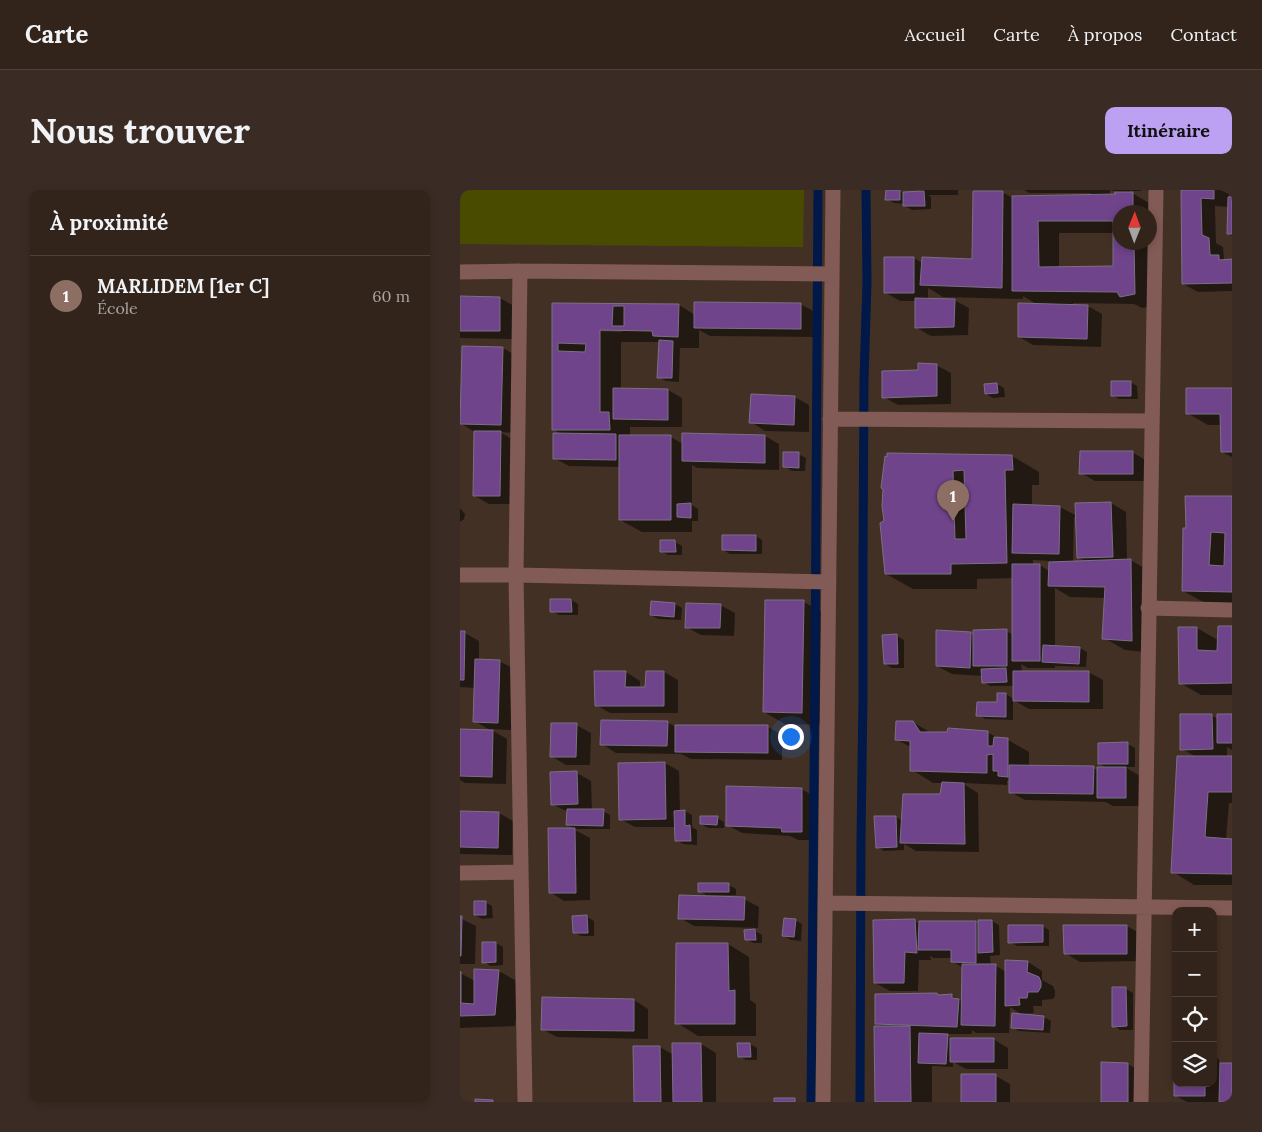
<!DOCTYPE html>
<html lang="fr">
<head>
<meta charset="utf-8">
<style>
  :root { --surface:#32241b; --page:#3a2c24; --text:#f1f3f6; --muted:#a8a4a3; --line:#4d413a; --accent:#bca0f2 }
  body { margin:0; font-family:Lora,serif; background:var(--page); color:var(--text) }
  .controls { position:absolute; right:15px; bottom:15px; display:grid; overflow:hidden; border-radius:10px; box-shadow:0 2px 8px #0003 }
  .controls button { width:45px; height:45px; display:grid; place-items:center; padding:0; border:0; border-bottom:1px solid var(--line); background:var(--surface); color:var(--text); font:25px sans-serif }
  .compass { position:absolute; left:652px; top:15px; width:45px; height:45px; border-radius:50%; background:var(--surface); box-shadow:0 2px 8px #0003; rotate:1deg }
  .you { position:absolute; left:330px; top:546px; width:18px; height:18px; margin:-12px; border:4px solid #fff; border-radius:50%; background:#1a73e8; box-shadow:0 0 0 8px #1a73e833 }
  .badge { display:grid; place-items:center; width:32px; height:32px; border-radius:50%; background:var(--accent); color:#fff; font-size:16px; font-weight:700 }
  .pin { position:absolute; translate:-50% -41px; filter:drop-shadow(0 1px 2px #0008) }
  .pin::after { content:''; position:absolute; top:26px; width:18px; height:15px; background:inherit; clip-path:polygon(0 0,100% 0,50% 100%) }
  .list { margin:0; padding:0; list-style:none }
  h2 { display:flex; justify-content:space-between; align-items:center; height:65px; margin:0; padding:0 20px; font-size:21px }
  h2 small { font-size:16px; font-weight:400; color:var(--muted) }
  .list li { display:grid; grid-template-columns:32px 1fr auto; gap:15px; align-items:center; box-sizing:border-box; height:80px; padding:0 20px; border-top:1px solid var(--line) }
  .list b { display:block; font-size:19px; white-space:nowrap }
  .list p { margin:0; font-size:16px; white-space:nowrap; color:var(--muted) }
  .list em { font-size:16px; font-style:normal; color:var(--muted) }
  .icon { flex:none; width:28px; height:28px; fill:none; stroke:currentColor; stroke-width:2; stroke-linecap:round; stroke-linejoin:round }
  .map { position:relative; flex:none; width:772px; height:912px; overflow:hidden; border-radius:10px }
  header { display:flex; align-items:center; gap:30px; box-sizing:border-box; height:70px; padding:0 25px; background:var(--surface); border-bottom:1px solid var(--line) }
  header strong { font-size:24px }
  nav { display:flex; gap:28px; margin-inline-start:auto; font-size:18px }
  .intro { display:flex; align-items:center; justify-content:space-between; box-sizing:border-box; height:120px; padding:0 30px }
  h1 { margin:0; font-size:35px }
  .button { padding:12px 22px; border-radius:10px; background:var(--accent); color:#111; font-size:18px; font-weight:700 }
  main { display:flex; gap:30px; padding:0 30px }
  aside { flex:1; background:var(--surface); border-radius:10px; box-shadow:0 2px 8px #0003 }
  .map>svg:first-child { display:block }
</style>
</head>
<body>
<header>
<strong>Carte</strong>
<nav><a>Accueil</a><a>Carte</a><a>À propos</a><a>Contact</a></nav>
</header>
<div class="intro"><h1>Nous trouver</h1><a class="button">Itinéraire</a></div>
<main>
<aside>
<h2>À proximité<small></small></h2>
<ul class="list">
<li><span class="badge" style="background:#8d6e63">1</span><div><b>MARLIDEM [1er C]</b><p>École</p></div><em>60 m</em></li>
</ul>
</aside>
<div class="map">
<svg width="772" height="912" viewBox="0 0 772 912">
  <rect width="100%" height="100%" fill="#433024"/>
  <path fill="#494c00" d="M0 0H344L343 57 0 54Z"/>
  <path fill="#0007" fill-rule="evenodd" d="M460 0H498V5H468L471 7V19L452 20 445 16V14L434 13 427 9 440 1 443 3H465Z
    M564 0H650V5H659L652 0H681V1H669L694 16 695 116 682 118 674 114 613 113V116H628L642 124 641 157 573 155 559 147 578 115 563 106V109L483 107 468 98V110H494L509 118 508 145 471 146 457 138 456 111H440L426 103 454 68 462 73 513 70 542 2 553 8 631 6V3H569ZM660 22H690V52H660ZM599 43H654V77L599 78Z
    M722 0H761L769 4V8H772V46L769 44V17L755 16 756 53 763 57 764 70H772V101L738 102 723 94Z
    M0 107 40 108 54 116V149L0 148Z
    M93 114 152 115 157 117V115H219L235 125 340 114 355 122V147L250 146 239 140V158H220L219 192 206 191 199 187 201 152H161V200H208L222 208V237H170V247H211L223 254 305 246 319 254V280L237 278 232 275V315L238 319V331H232V342H182L160 330 161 277 109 276 94 268 102 245 93 239ZM134 139H160L163 142 134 141Z
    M3 157 43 158 58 167 55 243 40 242 55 251 54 314H29L15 306V242L0 233Z
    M476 175 491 183V214L438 215 424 207Z
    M670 192 677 196 678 209H659L652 205Z
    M537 194 544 198 545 207 533 208 526 204 525 195Z
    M772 200V267L762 262 761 235H748L727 223Z
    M335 207 349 215V242L305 241 291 232Z
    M672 262 687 271V291H635L621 283Z
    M338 264 346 268 345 281H332L324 276Z
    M552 266 579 282V295H572V316L600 317 617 326 616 314 651 313 666 322 667 370H670L692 382 693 463 665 460 644 448 646 408 610 407 595 398V457L620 458 627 462 626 477 595 476V478H568L561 474 562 482H628L643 490V519H569L553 510V530L525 529 518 525 539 513 538 504H546L554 509V496H530L523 492V486L492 484 477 476 510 443 514 445 546 441 554 445V388L517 389V399H453L426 384 424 299 422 297ZM614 327H617L618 367 626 372H613ZM573 370 590 371 589 381 580 375H573Z
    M772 307V413H745L723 401 727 339Z
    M0 318 5 324 4 329 0 332Z
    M296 346 302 350V364H270L263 360Z
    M215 352 222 356V365H208L201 361Z
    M111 410 118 414V425H99L92 421Z
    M306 411 344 412 365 424 363 535 325 534 304 522Z
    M215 414 222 418 221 430 198 429 191 425Z
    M260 415 275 423 274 446 241 445 226 437Z
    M772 437V505H741L720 493V438H737L758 450Z
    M0 443H5L19 451V470L39 471 54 479 52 540 30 539 47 549 46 594 5 593 0 590V540L32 541 14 531 15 498 0 497Z
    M437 446 444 450V478H432L425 474Z
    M166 482 180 491V499H186L204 482 218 490V523H150L136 515Z
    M751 525 758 529 772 526V560L767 557V567H772V613H769L766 650H772V695H734L713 682 736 567 722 559Z
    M207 532 216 537H308L322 545V570L231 569 221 564 156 563 142 554Z
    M453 532 471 543 527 542 540 549 548 550 569 562V577L633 578 638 580 647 578 640 574 668 554 675 558V577H665L680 586V616H653L646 612 565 610 550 602V592L547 590V595L502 593 518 603 519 662 456 661 444 654V660L424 661 417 657 416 628 436 627 443 631 481 605 483 593H473L452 580V558L436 549Z
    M116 535 131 543 130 575H106L91 566Z
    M205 573 219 581 220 622 225 621 232 625V637L237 640V655L223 654 216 650V637H175L160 629Z
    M117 583 131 591 132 620 143 621 150 625V639H115L108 635V622L92 614Z
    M342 599 356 608V650H338L330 646 282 643 267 635Z
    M0 622 39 623 53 631 52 665 0 664Z
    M257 628 264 632V638H248L241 634Z
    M89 640H115L130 648V710L104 711 90 702Z
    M240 694 269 695 276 699V705H246L239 701Z
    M284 709 299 717 298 738 234 736 220 728Z
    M25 712 32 716 33 728 22 729 15 725Z
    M113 727H127L134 731V746H121L114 742Z
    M0 728 16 736 15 774H0Z
    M335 730 342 734 341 751 331 750 324 746Z
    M455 731 460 734 516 732 519 734 532 731 539 735 540 765 530 766 531 776H536L546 782 568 772 582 781V790L593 796 595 801V806L593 809 582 810V816H573L574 823 561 824 550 817 549 843H516L512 840V844H484L493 849H533L548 858V879H506L493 872V877L472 876V912H416L422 837 416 834 476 804 480 806H492L502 811 503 778 492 771V768H474L470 766 471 770H459L458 801H430L415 793Z
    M582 736 589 740V756H557L550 752Z
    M667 736 681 744V771L620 772 605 763Z
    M295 741 302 745V753H293L286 749Z
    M36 753 43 757V775L31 776 24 772Z
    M217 754H268L289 767 290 810 296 814V846H238L217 833Z
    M15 780 39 781 60 793 55 836 0 838V783L15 791Z
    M654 798 666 799 673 803V840H660L654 836Z
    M83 809 174 810 188 819V849L97 847 82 839Z
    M584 827 591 831 590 843 559 841 552 837Z
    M241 854 256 863V912H175L200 857 214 865V855Z
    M290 854 297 858V870H286L279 866Z
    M753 866 759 869V874H772V912H727L716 906V893H753Z
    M668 874 682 882V912H642Z
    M536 886 550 894V912H502Z"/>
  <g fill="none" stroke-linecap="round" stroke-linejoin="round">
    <path stroke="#001949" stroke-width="9" d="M351 912 355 476 358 0
      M400 912 401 649 403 507V365L404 189 407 92 406 0"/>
  </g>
  <path fill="#6f448b" stroke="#7b7085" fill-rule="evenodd" d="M426 0H440V10H425Z
    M721 0H754V9L741 8 742 45 749 48 750 65H759V70L772 69V93L722 94Z
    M464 1 465 16H443V2Z
    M513 1H543L542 98 460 95 462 67 512 69Z
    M654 2H673V22H660V52H674L675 104 660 107 657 102 552 101V6L656 4ZM578 31H653V76L579 77Z
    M768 7H772V44H767Z
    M424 67H454V103H424Z
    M0 106 40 107V141H0Z
    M455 108 495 109 494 137 455 138Z
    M234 112 341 113V139L234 138Z
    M92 113 219 114 218 147 193 146 192 141 140 140V222H149L150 240H92ZM153 116H164V136H152ZM98 153 126 154 125 162 98 161Z
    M558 113 628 115 627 149 558 147Z
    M199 150 213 151 212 188H197Z
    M2 156 43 157 41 235 0 234Z
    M458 173 477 174V206L422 208V181L458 180Z
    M651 191H671V206H651Z
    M537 193 538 203 525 204 524 194Z
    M153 198 208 199V230L153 229Z
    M726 198H772V262H761L760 224H726Z
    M291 204 335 206 334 235 289 233Z
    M14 241H41L40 306H13Z
    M93 243 156 244V270L93 269Z
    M222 243 305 245V273L222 271Z
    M159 245H211V330H159Z
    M620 261H673V284H619Z
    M323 262H339V278L323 277Z
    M427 263 552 265 553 280H545L547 373 491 374V384H425L420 333 424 331 422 316 423 299 421 298 425 266 427 267ZM504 280 506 349H495L493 281Z
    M725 306H772V402L722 401 723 338H726ZM751 342 765 343 764 376 749 375Z
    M651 312 653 367 617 368 615 313Z
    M231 313V328L217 327V314Z
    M553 314 600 316 599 364 552 363Z
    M262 345H296V361L262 360Z
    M200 350H215L216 362H200Z
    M671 369 672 451 642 449 645 397 588 396 589 372Z
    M552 374H580V471H552Z
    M90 409H111L112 422H90Z
    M305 410H344L342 523 303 522Z
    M191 411 215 413 214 427 190 425Z
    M226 413 261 414 260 438H225Z
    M758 436H772V493L719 494 718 437H737V460L757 461Z
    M547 439V476H513V440Z
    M476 440 511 442 510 478 476 476Z
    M0 441H5L4 490H0Z
    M437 444 438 474H424L422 445Z
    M583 455 620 457 619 474 582 472Z
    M15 469 40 470 38 533 13 532Z
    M546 478 547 492 522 493 521 479Z
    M134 481H166L165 497H185L186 481H204V516H135Z
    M553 481H629V512L553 511Z
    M537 503H546V527L516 526 517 512H537Z
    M720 524H752L753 559 720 560Z
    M757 524H772V553H757Z
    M141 530 208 531 207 556 140 555Z
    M436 531H453L460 542H487L488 538 528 541V556H533L534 547 548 548V587L538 586V581H533V564L527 565V583L450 581V551L435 550Z
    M91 533H117L116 567H90Z
    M215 535H308V563L215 562Z
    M0 539 33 540 32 587 0 586Z
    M668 552V574H638V553Z
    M717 566H772V602H748L745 647 772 649V684L711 683Z
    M205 572 206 629 159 630 158 573Z
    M549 575 634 576 633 604 549 603Z
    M637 577H666V608H637Z
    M117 581 118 614 91 615 90 582Z
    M482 592 504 593 505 654 440 653 443 604H480Z
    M266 596 342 598V642H322L321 638 266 636Z
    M107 619H144L143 636 106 635Z
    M225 620V636L230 635 231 651H215L214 621Z
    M0 621 39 622 38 658 0 657Z
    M240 626H258L257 635 240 634Z
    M414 626H436L437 657 416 658Z
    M88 638H115L116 703H89Z
    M238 693H269V702H238Z
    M219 705 285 707 284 730 218 729Z
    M14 711H26V725H14Z
    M127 725 128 743H113L112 726Z
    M0 726H2L1 766H0Z
    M324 728 336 729 334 747 322 746Z
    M455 729 457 763 445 762 444 793H414L413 730Z
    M518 730H532L533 762 518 763Z
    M459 731H516V773L491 772V760H458Z
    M548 735H583V752L548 753Z
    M603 735H667V764H604Z
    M295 739 296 750H285L284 740Z
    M22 752H36V772L22 773Z
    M216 753H268L269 801 275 800V834H215Z
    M545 770 568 771 567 782 579 787 581 792V797L578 802H568L567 808H559L560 815 545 816Z
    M502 774H536L535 836 501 835Z
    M14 779 39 780 35 825 0 826V781L1 782V813L14 814Z
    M652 797H666L667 836 652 837Z
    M477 803 478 805 492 804V808L499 809 497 837 415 834V804Z
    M82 807 174 809V841L81 840Z
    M552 823 584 826 583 840 551 838Z
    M414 836H450L451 912H415Z
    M459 843 488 844 486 874 458 873Z
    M490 848H534V872H490Z
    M212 853H241L242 912H213Z
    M277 853H290L291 867H278Z
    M173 856H200L201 912H174Z
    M714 860H716V893H745V906H714Z
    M641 872 668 873V912H641Z
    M760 873H772V912H759Z
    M501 884H536V912H501Z
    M314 908H335V912H314Z
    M15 909 33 910V912H15Z"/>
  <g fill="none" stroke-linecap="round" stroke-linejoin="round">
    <path stroke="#835b56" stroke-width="15" d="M60 81 56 385 65 912
      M0 82 60 81 372 84
      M370 229 692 231
      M0 385H56L369 392
      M688 418 772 420
      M0 683 60 682
      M365 713 772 718
      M363 912 373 0
      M681 912 696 0"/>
  </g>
</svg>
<div class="controls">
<button>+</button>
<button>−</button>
<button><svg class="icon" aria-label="locate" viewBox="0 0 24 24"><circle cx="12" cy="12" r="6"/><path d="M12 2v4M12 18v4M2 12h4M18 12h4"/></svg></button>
<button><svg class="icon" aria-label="layers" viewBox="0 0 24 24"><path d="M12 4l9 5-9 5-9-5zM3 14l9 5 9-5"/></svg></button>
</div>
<svg class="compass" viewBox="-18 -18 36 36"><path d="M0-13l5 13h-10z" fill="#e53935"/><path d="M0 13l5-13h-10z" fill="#a8a4a3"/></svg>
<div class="you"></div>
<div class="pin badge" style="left:493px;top:331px;background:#8d6e63">1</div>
</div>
</main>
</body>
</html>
